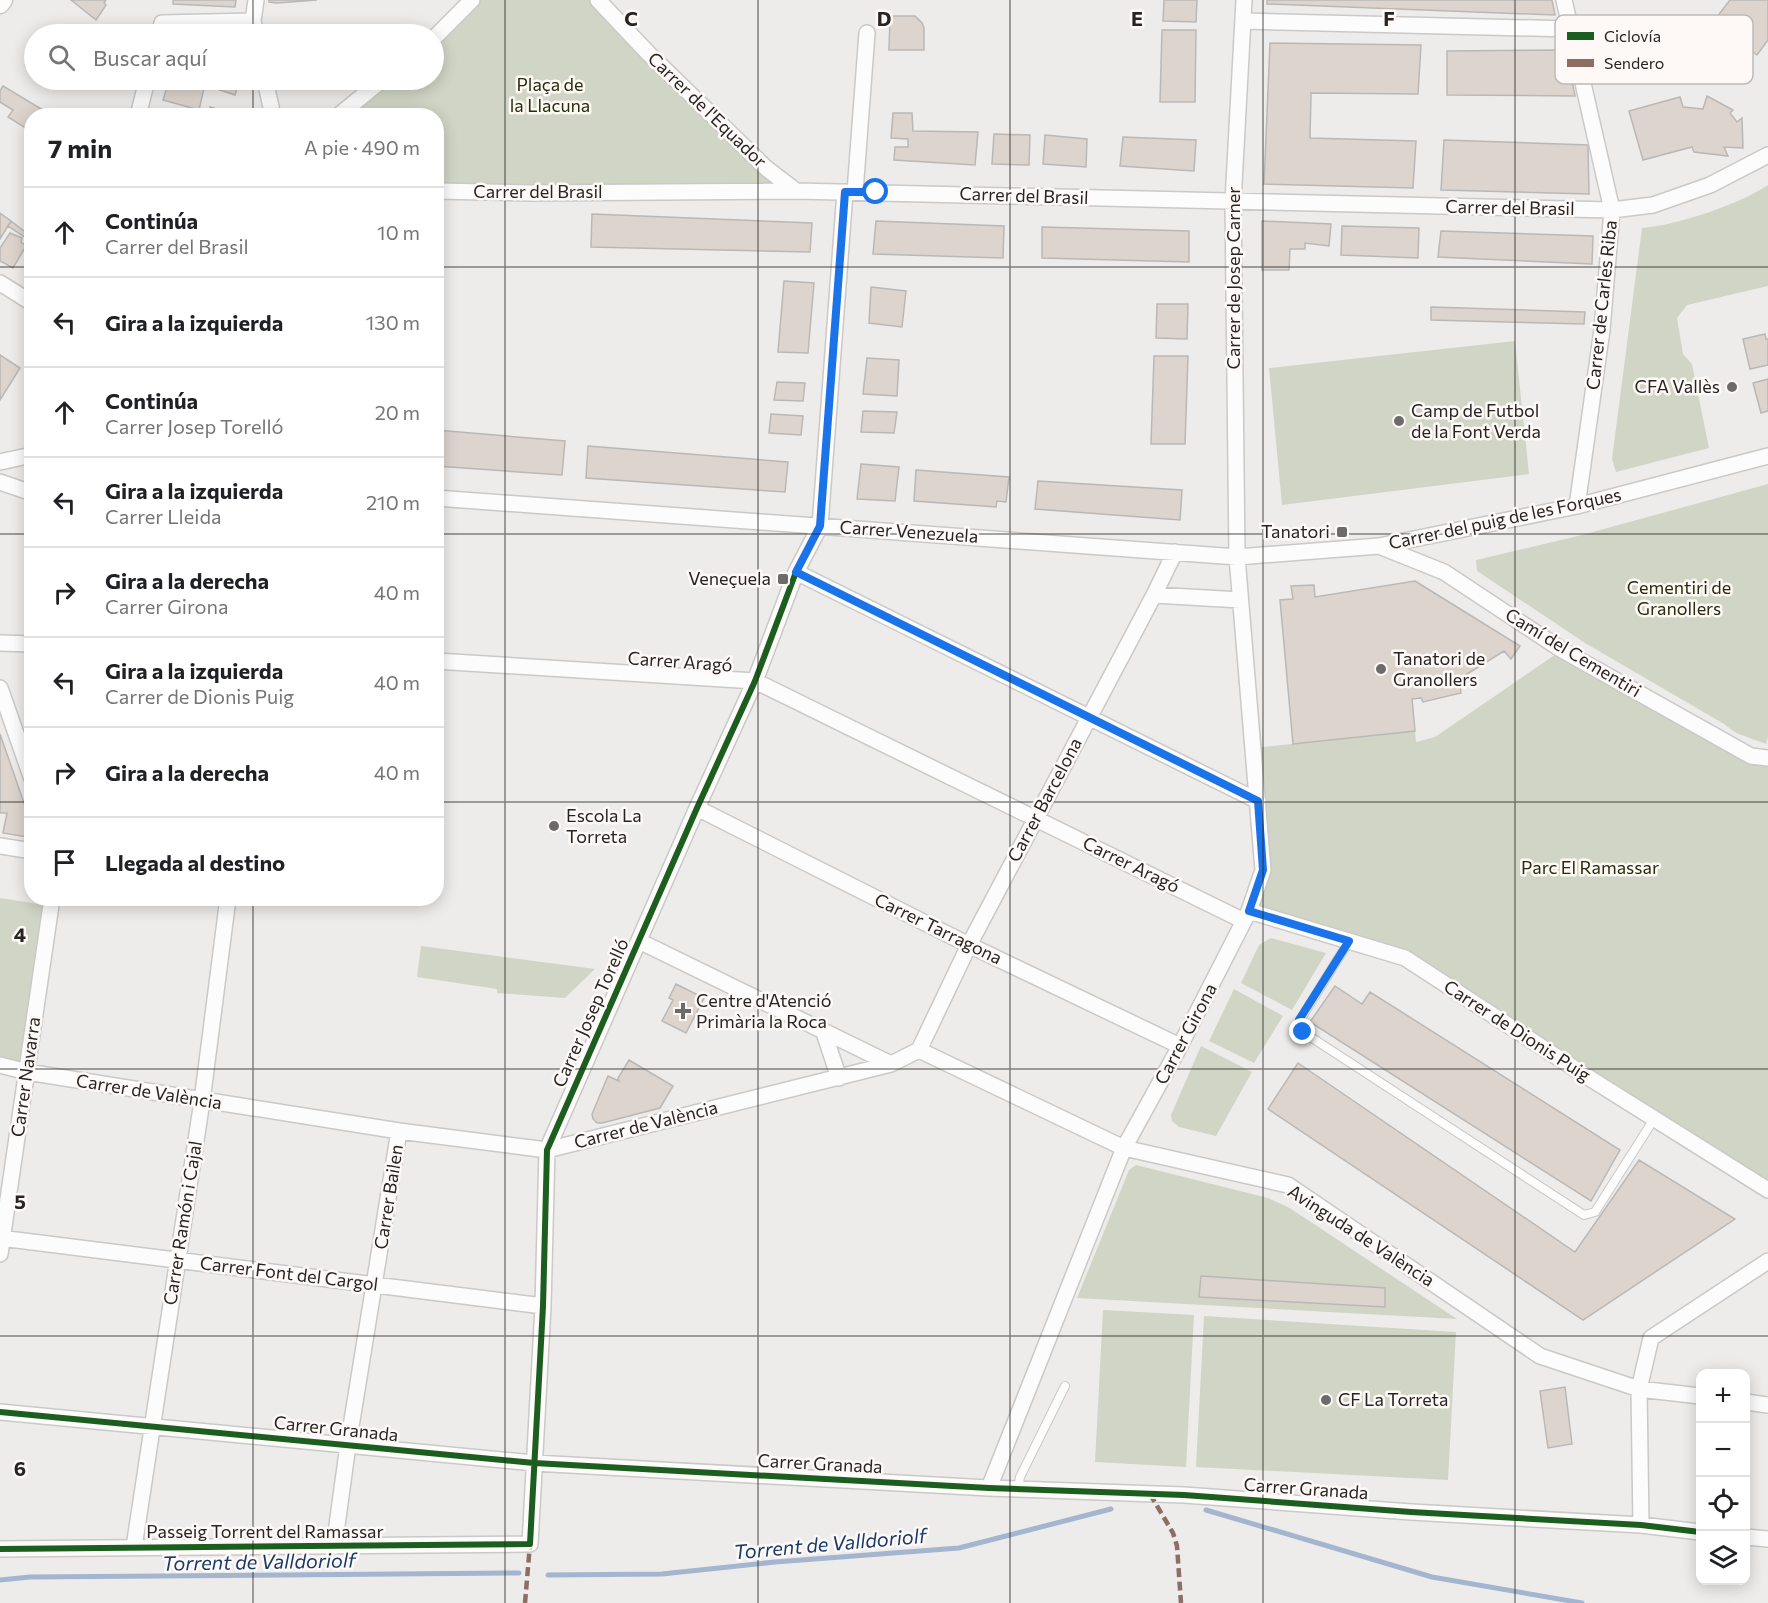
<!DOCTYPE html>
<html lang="es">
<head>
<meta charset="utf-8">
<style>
  :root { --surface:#fff; --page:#f6f6f6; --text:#202124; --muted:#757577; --line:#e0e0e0 }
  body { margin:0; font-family:Commissioner,sans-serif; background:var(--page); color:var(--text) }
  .controls { position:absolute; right:18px; bottom:18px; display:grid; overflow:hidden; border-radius:12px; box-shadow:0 3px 15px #0003 }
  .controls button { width:54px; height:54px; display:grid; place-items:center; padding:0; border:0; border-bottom:2px solid var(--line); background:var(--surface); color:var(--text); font:30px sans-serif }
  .stop { position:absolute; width:18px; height:18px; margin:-14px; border:4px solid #1a73e8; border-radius:50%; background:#fff }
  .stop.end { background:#1a73e8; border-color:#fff; box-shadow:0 2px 6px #0008 }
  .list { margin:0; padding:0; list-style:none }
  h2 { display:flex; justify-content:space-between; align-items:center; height:78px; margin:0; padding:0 24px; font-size:26px }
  h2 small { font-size:20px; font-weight:400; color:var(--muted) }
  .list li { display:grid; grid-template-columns:39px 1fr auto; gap:18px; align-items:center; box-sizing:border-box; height:90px; padding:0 24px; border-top:2px solid var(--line) }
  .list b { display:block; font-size:22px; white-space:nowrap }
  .list p { margin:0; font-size:20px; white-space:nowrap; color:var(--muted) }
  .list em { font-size:20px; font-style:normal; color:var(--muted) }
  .icon { flex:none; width:33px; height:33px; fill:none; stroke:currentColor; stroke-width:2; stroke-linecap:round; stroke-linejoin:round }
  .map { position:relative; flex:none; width:1768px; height:1603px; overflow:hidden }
  .search { position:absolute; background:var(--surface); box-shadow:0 3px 15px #0003; left:24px; top:24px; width:420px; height:66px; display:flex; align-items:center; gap:15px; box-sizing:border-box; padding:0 21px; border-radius:33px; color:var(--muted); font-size:22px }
  .panel { position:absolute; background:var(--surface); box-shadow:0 3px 15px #0003; left:24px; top:108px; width:420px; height:798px; border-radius:24px }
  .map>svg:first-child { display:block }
</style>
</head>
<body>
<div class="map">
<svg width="1768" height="1603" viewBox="0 0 1768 1603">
  <rect width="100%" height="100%" fill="#eeecea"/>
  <path fill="#d1d5c5" d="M472 0H598L796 191H437L436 116H339L382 80H434V38Z
    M1768 185V286L1687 305 1677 318 1683 354 1692 364 1709 448 1616 472 1612 459 1642 228C1677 225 1738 205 1768 185Z
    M1515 341 1529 474 1282 505 1269 368Z
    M1768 484V737L1766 744 1736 733 1724 724 1585 643 1477 571 1476 560 1582 535Z
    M1562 650 1768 758V1190L1405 958 1249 911 1263 870 1254 748 1415 731 1416 742 1435 737Z
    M0 898 51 906 27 1072 0 1065Z
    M1271 938 1326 953 1292 1010 1241 983 1259 945Z
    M421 946 595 969 565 998 497 993V989L417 977Z
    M1234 989 1283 1016 1254 1063 1209 1041Z
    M1201 1046 1252 1072 1216 1136 1179 1127 1172 1121 1171 1115Z
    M1136 1165 1268 1198 1288 1207 1317 1226 1457 1319 1077 1298 1129 1170Z
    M1103 1310 1194 1315 1186 1467 1095 1462Z
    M1204 1316 1456 1332 1448 1480 1196 1467Z"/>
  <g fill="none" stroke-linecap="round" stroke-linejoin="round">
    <path stroke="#a3b5cf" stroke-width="5" d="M1206 1510 1432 1577 1582 1603
      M548 1575 662 1574 775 1562 959 1548 1111 1509
      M0 1580 30 1577 519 1573"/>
  </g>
  <path fill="#ddd4cd" stroke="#bab8b6" stroke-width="1.5" d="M71 0H106L104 3 106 5 96 20Z
    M173 0H236L235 7 173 4Z
    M269 0H317L277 3 269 2Z
    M1164 0H1197L1196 22 1163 21Z
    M1267 0H1552L1555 15 1267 4Z
    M1730 0H1768V40L1757 55 1713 22Z
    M890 16H915L922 23 924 28V50H889Z
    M1162 30H1196L1195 102H1160Z
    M1270 43 1421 45 1418 94 1311 93 1310 138 1416 141 1413 188 1264 184Z
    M1566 50 1575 96 1447 95V51Z
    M169 80H206L199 110 163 100Z
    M214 80H244L242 86 238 85 235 95 211 87Z
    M3 86 53 116H32V132L8 117 13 110 0 102V91Z
    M1707 96 1733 110 1730 113 1737 122 1742 118 1743 148 1724 147 1728 156 1694 152 1692 147 1643 160 1629 111 1680 97 1683 107 1703 109Z
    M210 107 224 111 222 116H208Z
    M893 113H912L913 131 978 132 975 165 894 160 895 147H908V139L891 138Z
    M994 134 1030 135 1029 165 992 164Z
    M1045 135 1087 139 1086 167 1043 164Z
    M1123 137 1196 140 1194 171 1120 166Z
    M1444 140 1588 145 1589 194 1441 190Z
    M0 213 11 221 0 239Z
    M592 214 812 223 810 252 591 247Z
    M11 221 28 234 26 238 8 226Z
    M876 221 1004 226 1003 258 873 254Z
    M1262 221 1331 224 1329 246 1305 243V249H1290L1289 270H1262Z
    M1342 226 1419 228 1418 258 1341 255Z
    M1042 227 1189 231V262L1042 258Z
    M1441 231 1593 236 1592 264 1438 257Z
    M10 233 22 238 21 242 26 246 13 268 0 261V248Z
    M784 281 814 283 808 353 778 352Z
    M871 287 906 291 902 327 869 323Z
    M1157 304H1188L1187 339 1156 338Z
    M1431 307 1585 312 1584 324 1431 320Z
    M1765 334 1766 339H1768V365L1750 369 1743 339Z
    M0 355 20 368 0 400Z
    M1154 356H1188L1185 444H1151Z
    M867 358 899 360 897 396 863 394Z
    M1768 379V411L1761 413 1753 383Z
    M777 382 805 383 803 401 774 400Z
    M863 411 897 412 894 433 861 432Z
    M771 414 803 416 801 435 769 433Z
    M436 430 565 441 562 475 436 466Z
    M588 446 788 462 785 492 586 478Z
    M861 464 899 467 895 501 857 499Z
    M916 470 1009 477 1006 502 997 501 996 507 914 501Z
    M1038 481 1182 490 1180 520 1035 509Z
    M1415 581 1520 646 1511 659 1504 651 1459 679 1461 693 1423 702 1421 698 1412 699 1415 731 1293 744 1280 600 1293 599 1291 586 1314 585 1315 597Z
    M0 734 32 826 27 837 3 833 7 813H0Z
    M676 984 704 998 686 1033 662 1021 673 1000 669 998Z
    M1335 986 1362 1004 1370 992 1620 1150 1591 1201 1310 1022Z
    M629 1060 673 1086 660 1108 602 1123H597L593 1119 592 1114 608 1076 619 1081 618 1078Z
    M1298 1063 1575 1252 1639 1160 1735 1219 1583 1320 1268 1109Z
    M1201 1276 1385 1288V1307L1199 1297Z
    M1565 1387 1572 1444 1548 1448 1540 1391Z"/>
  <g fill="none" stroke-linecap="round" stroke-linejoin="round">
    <g stroke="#cac9c7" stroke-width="10">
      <path id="service" d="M1349 941 1300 1020 1303 1032 1584 1215 1595 1212 1654 1119
        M1018 1489 1020 1477 1065 1386"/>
    </g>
    <g stroke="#cac9c7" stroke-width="18">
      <path id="minor" d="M598 0 648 53 766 168 796 191
        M1564 0 1612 210 1602 330 1577 506
        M1244 21 1571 29
        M159 34 162 23 253 21
        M256 34 253 21 256 0
        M434 38 472 0
        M265 80 273 116
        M138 116 147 80
        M338 116 382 80
        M436 191 530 193 796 191 1612 210 1653 205 1710 185 1768 155
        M855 192 867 33
        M0 283 32 303
        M0 462 32 455
        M0 482 32 493
        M436 498 1237 557 1379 546 1577 506 1768 456
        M1379 546 1444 572 1562 650 1751 756 1768 758
        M796 572 1258 801
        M1154 595 1240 600
        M0 643 32 644
        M436 661 755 681 1244 921
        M0 688 32 779
        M697 808 969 945 1180 1046
        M0 846 32 851
        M1249 911 1405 958 1583 1074 1768 1190
        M639 941 891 1064
        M824 1033 839 1078
        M919 1050 1124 1148 1288 1185 1540 1356 1639 1389 1700 1396
        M919 1050 969 945 1154 595 1175 552
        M0 1065 27 1072 399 1131 547 1150 891 1064 919 1050
        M0 1238 543 1306
        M0 1254 52 898
        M1746 1402 1768 1405
        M0 1412 534 1463 989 1488 1184 1495 1411 1512 1641 1525 1700 1532
        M989 1488 1124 1148 1180 1046 1249 911 1263 870 1237 557 1233 202 1244 0
        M1641 1525 1639 1389 1651 1338 1768 1261
        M1746 1537 1768 1539
        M134 1547 202 1101 228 898
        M334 1547 348 1445 399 1131
        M0 1549 530 1544 543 1306 547 1150 697 808 755 681 796 572 820 526 845 192"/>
    </g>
    <g stroke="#cac9c7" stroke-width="21">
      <path id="tertiary" d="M0 4 3 0"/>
    </g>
    <use href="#service" stroke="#fcfcfc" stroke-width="8"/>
    <use href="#minor" stroke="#fcfcfc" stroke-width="15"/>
    <use href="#tertiary" stroke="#fcfcfc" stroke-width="18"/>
    <path stroke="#8d6e63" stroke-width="4.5" stroke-dasharray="9 4.5" stroke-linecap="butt" d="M1150 1494 1173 1533 1177 1546 1181 1603
      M525 1603 530 1544"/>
    <g stroke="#fef9f6" stroke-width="10">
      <path id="cycleway" d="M0 1412 534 1463 989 1488 1184 1495 1411 1512 1641 1525 1700 1532
        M0 1549 530 1544 543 1306 547 1150 697 808 755 681 796 572 820 526 845 192"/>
    </g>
    <use href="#cycleway" stroke="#1b5e20" stroke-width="6"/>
  </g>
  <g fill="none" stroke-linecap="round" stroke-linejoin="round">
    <path stroke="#1a73e8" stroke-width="8" d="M876 192H845L820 526 796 572 1258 801 1263 870 1249 911 1349 941 1299 1020 1303 1032"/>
  </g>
  <path fill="none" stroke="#262523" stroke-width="1.5" stroke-opacity="0.55" d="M253 0V34M505 0V1603M758 0V1603M1010 0V1603M1263 0V1603M1515 0V1603M253 80V116M0 267H32M436 267H1768M0 534H32M436 534H1768M0 802H32M436 802H1768M253 898V1603M0 1069H1768M0 1336H1768"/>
  <g fill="#6c6b69" stroke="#fef9f6" stroke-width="2">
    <circle cx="1732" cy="387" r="6"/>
    <circle cx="1399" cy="421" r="6"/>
    <rect x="1336" y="526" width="12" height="12" rx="3"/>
    <rect x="777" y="573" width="12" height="12" rx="3"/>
    <circle cx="1381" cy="669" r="6"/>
    <circle cx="554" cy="826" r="6"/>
    <path d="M680 1002h6v6h6v6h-6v6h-6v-6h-6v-6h6z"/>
    <circle cx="1326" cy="1400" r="6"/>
  </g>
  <g text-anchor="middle" stroke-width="5" stroke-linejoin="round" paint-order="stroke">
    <g font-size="18" fill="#262d0a" stroke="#fef9f6">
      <text x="550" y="91">Plaça de<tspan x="550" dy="21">la Llacuna</tspan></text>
      <text x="1679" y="594">Cementiri de<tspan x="1679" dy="21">Granollers</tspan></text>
      <text x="1590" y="874">Parc El Ramassar</text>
    </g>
    <g font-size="18" fill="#262523" stroke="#fef9f6">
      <text transform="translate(707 110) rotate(44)" y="6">Carrer de l'Equador</text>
      <text x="538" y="198">Carrer del Brasil</text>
      <text transform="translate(1024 196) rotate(2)" y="6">Carrer del Brasil</text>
      <text transform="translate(1510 208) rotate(1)" y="6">Carrer del Brasil</text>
      <text transform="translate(1234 278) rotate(-90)" y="6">Carrer de Josep Carner</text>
      <text transform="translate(1602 305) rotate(-84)" y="6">Carrer de Carles Riba</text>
      <text transform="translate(1505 519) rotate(-12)" y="6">Carrer del puig de les Forques</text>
      <text transform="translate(909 532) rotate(4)" y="6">Carrer Venezuela</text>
      <text transform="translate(1573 653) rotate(31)" y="6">Camí del Cementiri</text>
      <text transform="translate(680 662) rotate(4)" y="6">Carrer Aragó</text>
      <text transform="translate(1045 800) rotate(-62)" y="6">Carrer Barcelona</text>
      <text transform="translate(1131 865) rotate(26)" y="6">Carrer Aragó</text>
      <text transform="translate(938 929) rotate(26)" y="6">Carrer Tarragona</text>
      <text transform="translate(591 1013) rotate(-66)" y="6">Carrer Josep Torelló</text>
      <text transform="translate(1517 1031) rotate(33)" y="6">Carrer de Dionis Puig</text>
      <text transform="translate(1186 1034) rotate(-62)" y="6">Carrer Girona</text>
      <text transform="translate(26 1077) rotate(-82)" y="6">Carrer Navarra</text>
      <text transform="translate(149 1092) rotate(9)" y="6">Carrer de València</text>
      <text transform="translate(646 1125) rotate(-14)" y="6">Carrer de València</text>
      <text transform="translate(389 1197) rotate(-81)" y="6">Carrer Bailen</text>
      <text transform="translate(183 1223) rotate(-81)" y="6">Carrer Ramón i Cajal</text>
      <text transform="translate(1361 1236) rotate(33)" y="6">Avinguda de València</text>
      <text transform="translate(289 1274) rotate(7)" y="6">Carrer Font del Cargol</text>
      <text transform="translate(336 1429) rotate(6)" y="6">Carrer Granada</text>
      <text transform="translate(820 1464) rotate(3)" y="6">Carrer Granada</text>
      <text transform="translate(1306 1489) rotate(4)" y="6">Carrer Granada</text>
      <text x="265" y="1538">Passeig Torrent del Ramassar</text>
    </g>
    <g font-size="18" fill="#262523" stroke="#fef9f6" text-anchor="start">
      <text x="1720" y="393" text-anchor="end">CFA Vallès</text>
      <text x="1411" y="417">Camp de Futbol<tspan x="1411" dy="21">de la Font Verda</tspan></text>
      <text x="1330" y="538" text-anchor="end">Tanatori</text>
      <text x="771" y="585" text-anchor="end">Veneçuela</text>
      <text x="1393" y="665">Tanatori de<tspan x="1393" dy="21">Granollers</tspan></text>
      <text x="566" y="822">Escola La<tspan x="566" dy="21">Torreta</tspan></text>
      <text x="696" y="1007">Centre d'Atenció<tspan x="696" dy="21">Primària la Roca</tspan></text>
      <text x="1338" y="1406">CF La Torreta</text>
    </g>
    <g font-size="20" font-style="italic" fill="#163b6a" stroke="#fef9f6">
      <text transform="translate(830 1544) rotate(-5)" y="7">Torrent de Valldoriolf</text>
      <text transform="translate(259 1562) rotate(-1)" y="7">Torrent de Valldoriolf</text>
    </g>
  </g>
  <rect x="1555" y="15" width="198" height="69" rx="9" fill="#fef9f6" stroke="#bdb9b7" stroke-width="1.5"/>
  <rect x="1567" y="32" width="27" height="8" fill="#1b5e20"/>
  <rect x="1567" y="59" width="27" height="8" fill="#8d6e63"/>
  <g font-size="16" fill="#262523">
    <text x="1604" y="42">Ciclovía</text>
    <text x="1604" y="69">Sendero</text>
  </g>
  <g font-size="20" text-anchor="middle" font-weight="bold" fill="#262523" stroke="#fef9f6" stroke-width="5" stroke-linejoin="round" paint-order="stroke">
    <text x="631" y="26">C</text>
    <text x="884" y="26">D</text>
    <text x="1137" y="26">E</text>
    <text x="1389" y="26">F</text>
    <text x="20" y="942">4</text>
    <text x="20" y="1209">5</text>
    <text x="20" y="1476">6</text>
  </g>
</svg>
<div class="controls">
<button>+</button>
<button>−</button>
<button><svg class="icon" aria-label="locate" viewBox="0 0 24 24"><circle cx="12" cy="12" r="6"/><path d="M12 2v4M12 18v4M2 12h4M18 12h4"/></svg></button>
<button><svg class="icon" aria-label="layers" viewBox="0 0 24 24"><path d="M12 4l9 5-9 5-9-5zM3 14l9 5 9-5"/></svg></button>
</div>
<div class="stop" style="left:876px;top:192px"></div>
<div class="stop end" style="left:1303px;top:1032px"></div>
<div class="search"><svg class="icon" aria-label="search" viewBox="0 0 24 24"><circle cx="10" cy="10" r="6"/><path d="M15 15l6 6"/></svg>Buscar aquí</div>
<section class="panel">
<h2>7 min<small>A pie · 490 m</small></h2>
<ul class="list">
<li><svg class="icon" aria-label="ahead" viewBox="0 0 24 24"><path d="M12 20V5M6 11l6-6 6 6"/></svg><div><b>Continúa</b><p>Carrer del Brasil</p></div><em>10 m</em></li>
<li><svg class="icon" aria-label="left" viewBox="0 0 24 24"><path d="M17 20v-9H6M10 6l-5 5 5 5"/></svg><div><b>Gira a la izquierda</b></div><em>130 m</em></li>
<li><svg class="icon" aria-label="ahead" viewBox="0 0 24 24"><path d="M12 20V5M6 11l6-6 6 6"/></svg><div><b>Continúa</b><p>Carrer Josep Torelló</p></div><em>20 m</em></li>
<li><svg class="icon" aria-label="left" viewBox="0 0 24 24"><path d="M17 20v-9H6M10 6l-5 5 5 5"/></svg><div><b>Gira a la izquierda</b><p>Carrer Lleida</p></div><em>210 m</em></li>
<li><svg class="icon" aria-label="right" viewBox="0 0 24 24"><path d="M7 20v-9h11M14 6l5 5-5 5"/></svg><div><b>Gira a la derecha</b><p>Carrer Girona</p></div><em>40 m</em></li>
<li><svg class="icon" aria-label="left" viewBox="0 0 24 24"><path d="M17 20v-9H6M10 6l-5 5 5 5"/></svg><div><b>Gira a la izquierda</b><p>Carrer de Dionis Puig</p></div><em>40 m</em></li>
<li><svg class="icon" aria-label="right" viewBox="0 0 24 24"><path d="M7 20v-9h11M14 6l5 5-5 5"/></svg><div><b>Gira a la derecha</b></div><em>40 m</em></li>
<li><svg class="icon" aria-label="arrive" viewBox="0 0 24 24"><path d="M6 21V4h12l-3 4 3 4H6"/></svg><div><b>Llegada al destino</b></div></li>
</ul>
</section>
</div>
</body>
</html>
